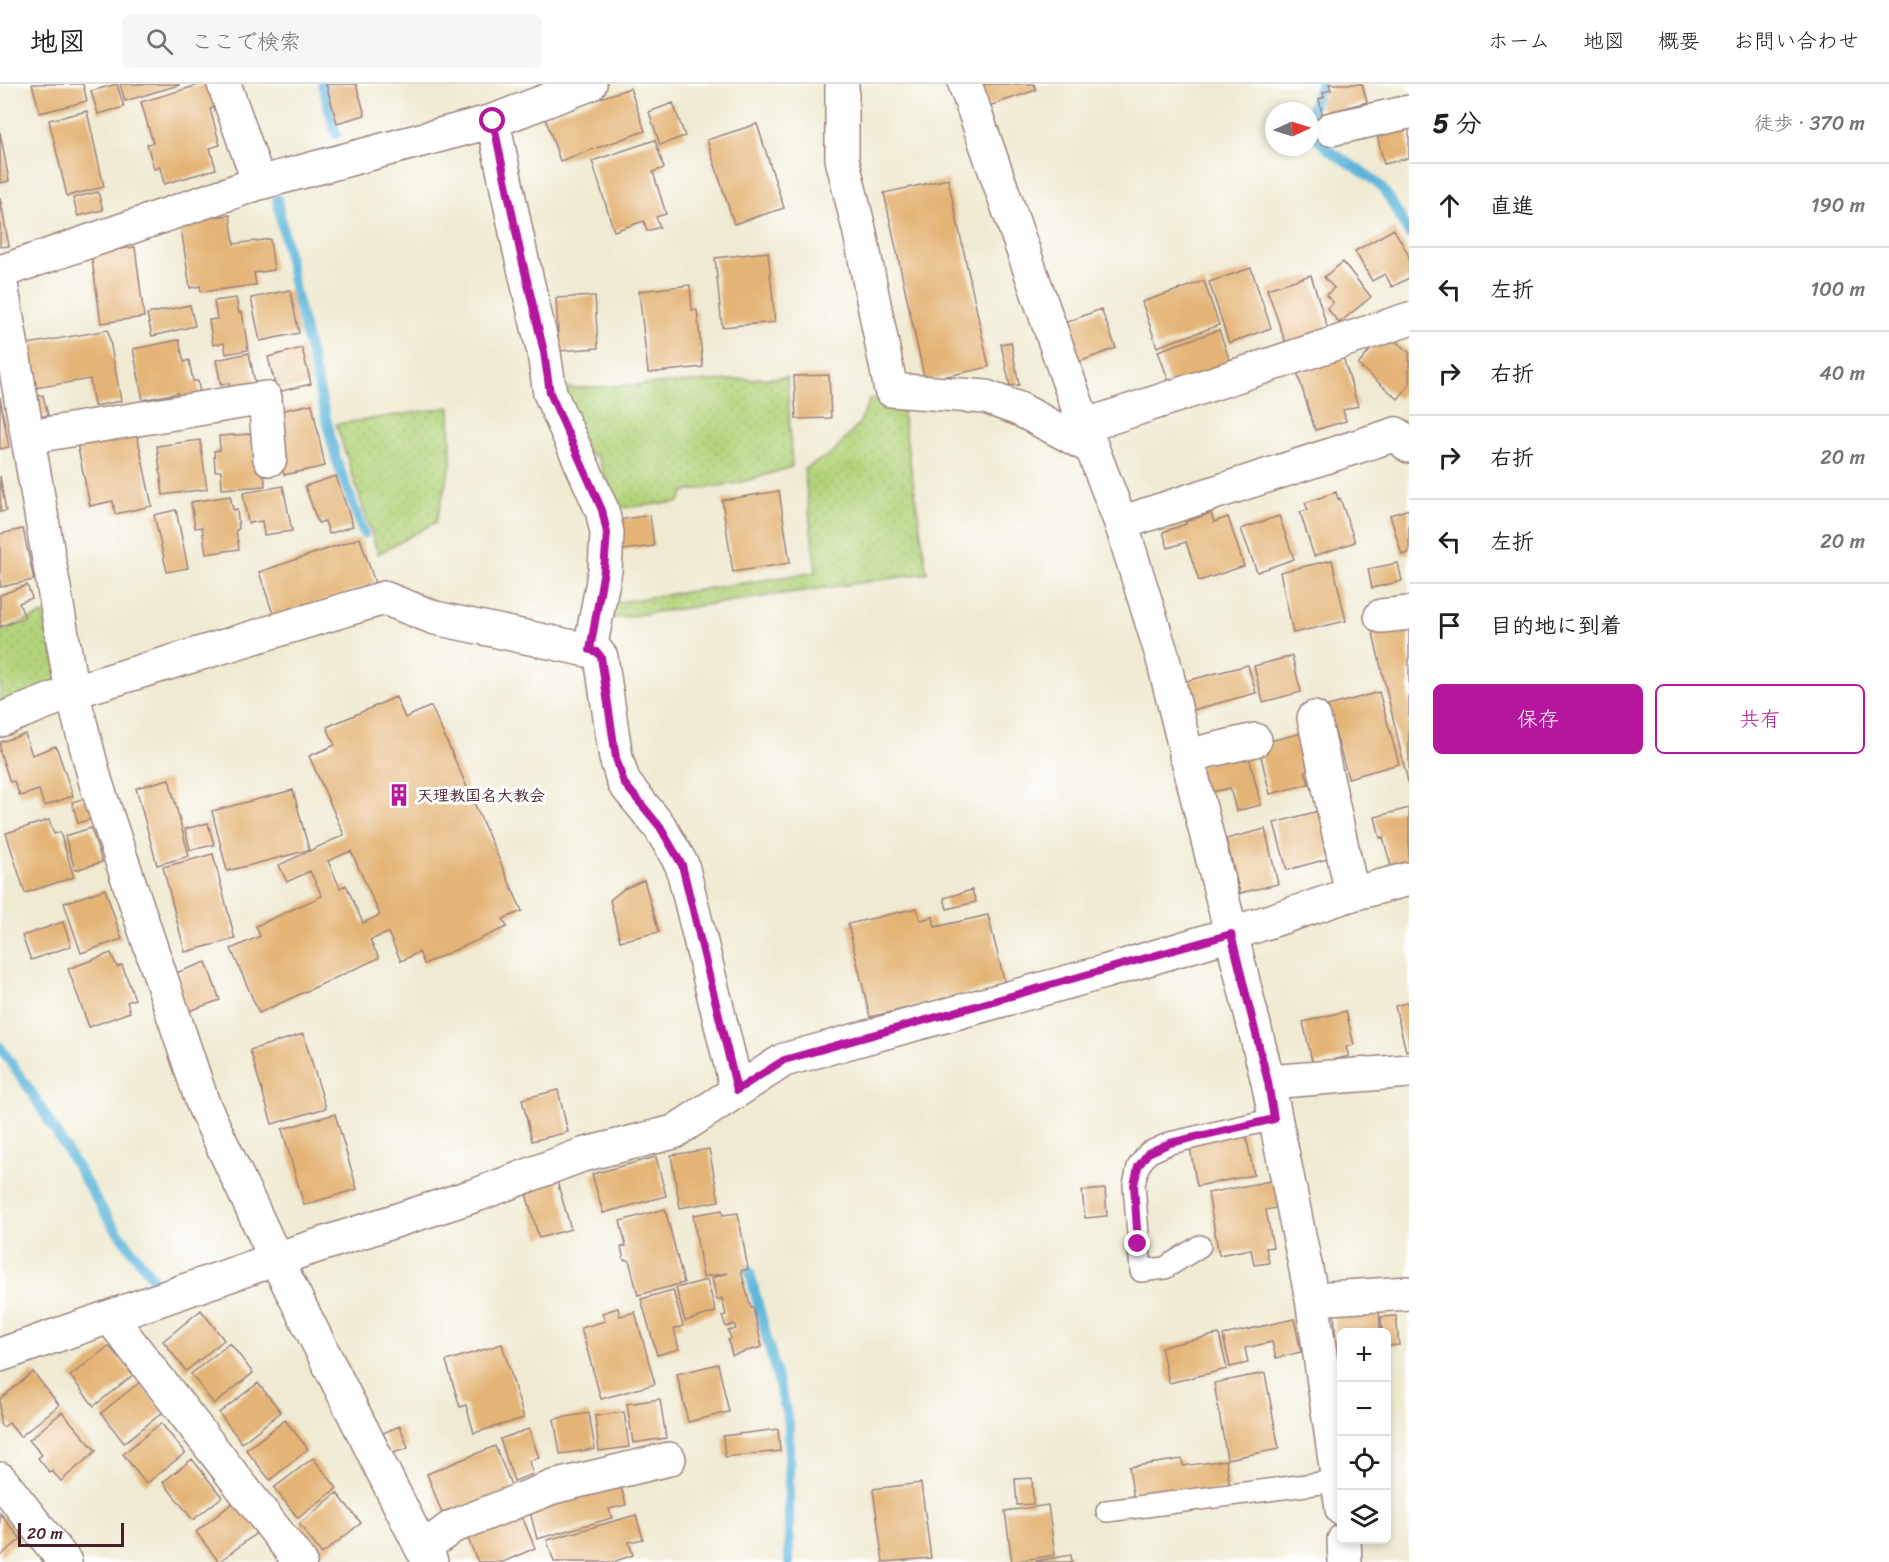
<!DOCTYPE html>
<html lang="ja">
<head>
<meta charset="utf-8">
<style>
  :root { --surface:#fff; --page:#f6f6f6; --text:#202124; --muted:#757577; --line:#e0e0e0; --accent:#b5179e }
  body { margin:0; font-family:Sriracha,"Klee One",sans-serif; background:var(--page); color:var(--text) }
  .controls { position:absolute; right:18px; bottom:18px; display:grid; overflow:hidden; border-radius:9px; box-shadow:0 3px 9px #0003 }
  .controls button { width:54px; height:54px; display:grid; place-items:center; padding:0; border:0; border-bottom:2px solid var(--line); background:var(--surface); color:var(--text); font:30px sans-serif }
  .compass { position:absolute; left:1265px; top:18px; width:54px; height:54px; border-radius:50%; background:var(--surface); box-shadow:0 3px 9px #0003; rotate:86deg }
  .scale { position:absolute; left:18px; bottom:15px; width:106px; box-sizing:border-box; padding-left:6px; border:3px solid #4a1f2b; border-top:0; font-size:16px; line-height:21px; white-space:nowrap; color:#4a1f2b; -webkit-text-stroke:4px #fff; paint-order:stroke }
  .stop { position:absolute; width:18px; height:18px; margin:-14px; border:4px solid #b5179e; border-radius:50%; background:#fff }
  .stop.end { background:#b5179e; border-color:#fff; box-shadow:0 2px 6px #0008 }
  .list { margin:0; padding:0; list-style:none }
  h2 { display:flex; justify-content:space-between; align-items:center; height:78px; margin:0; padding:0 24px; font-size:26px }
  h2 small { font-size:20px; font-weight:400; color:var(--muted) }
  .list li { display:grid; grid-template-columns:39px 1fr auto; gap:18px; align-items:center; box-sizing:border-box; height:84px; padding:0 24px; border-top:2px solid var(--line) }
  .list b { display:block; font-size:22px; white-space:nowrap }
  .list em { font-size:20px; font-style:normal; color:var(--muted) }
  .actions { display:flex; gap:12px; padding:18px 24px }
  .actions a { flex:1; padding:14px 0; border:2px solid var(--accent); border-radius:9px; text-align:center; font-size:21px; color:var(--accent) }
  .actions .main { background:var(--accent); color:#fff }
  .icon { flex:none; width:33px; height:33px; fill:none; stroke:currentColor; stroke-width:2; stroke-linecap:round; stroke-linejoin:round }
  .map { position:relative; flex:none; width:1409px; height:1478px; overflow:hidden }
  header { display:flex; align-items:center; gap:36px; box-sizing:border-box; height:84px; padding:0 30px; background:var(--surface); border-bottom:2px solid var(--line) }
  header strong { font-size:28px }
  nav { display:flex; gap:33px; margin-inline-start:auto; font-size:21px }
  .search { width:420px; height:54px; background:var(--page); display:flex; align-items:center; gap:15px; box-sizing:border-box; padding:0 21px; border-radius:9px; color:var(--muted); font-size:22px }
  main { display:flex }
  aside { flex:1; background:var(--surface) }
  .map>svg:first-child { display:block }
</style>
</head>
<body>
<header>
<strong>地図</strong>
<div class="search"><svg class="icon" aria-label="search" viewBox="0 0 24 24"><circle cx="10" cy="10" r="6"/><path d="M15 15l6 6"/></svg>ここで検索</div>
<nav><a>ホーム</a><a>地図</a><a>概要</a><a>お問い合わせ</a></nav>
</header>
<main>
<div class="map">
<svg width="1409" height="1478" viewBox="0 0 1409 1478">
  <defs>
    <pattern id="grass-dots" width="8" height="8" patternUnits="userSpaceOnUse" patternTransform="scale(1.5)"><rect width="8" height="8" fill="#b3d37a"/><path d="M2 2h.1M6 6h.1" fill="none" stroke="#9bb56a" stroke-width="1.8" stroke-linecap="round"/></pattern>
  </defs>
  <rect width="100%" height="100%" fill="#fff"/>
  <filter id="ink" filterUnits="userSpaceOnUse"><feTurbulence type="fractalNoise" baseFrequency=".0167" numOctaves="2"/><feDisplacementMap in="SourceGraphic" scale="12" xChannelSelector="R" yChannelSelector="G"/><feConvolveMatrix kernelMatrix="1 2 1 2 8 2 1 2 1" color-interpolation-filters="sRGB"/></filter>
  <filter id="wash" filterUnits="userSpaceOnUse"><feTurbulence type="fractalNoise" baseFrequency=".008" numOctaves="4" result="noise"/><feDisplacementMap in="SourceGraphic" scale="24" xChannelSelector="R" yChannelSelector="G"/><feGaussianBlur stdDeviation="1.35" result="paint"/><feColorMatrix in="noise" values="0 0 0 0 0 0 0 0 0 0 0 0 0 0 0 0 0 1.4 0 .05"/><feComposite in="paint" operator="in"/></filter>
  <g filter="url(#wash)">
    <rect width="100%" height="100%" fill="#efead1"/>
    <path fill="url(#grass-dots)" stroke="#7e7952" stroke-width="1.5" d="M787 293 792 383 742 398 684 408 679 418 618 424 597 372 589 371 561 305Z
      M870 315 901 319 927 489 609 535 613 519 816 488 804 385 833 369 859 340Z
      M450 323 451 380 436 438 378 470 336 340Z
      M43 530 59 595 0 625V547Z"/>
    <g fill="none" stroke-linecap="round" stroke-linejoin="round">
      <path stroke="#5db5da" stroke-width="10" d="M322 0 336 50
        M1310 34 1311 25 1321 0
        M1310 40C1321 71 1354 78 1376 98 1391 112 1399 133 1409 150
        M277 115 295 207 336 375 364 450
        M0 963 32 1009 109 1136 158 1201
        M749 1186 789 1339V1478"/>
    </g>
    <g id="blocks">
      <path fill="#e4b476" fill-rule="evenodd" d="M32 0H83L87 17 40 29Z
        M117 0 124 23 98 30 91 7Z
        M120 0H179V1L125 17Z
        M202 0H219L225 21 210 25 220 61 210 64 216 85 164 100 160 83 154 85 147 60 153 59 141 18Z
        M326 0H356L365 31 337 39Z
        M975 0H1034L1036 6 983 24Z
        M1329 0H1362L1367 18 1322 30 1319 15 1324 13 1323 8 1331 6Z
        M630 4 645 47 560 77 545 33Z
        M673 19 685 52 660 61 649 28Z
        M87 27 104 103 67 112 49 36Z
        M1409 39V74L1384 80 1376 46Z
        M757 40 784 124 734 140 707 56Z
        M0 48 9 97 0 99Z
        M655 56 664 84 653 88 666 130 656 133 660 143 647 147 644 137 614 147 592 77Z
        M948 95 989 283 925 297 884 109Z
        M98 108 103 126 78 132 73 114Z
        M0 114 9 162 0 163Z
        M230 131 234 160 270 155 274 186 254 189 256 201 201 208 200 202 190 204 180 137Z
        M1394 145 1409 172V194L1392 203 1385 190 1372 197 1355 167Z
        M135 163 144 233 101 239 91 169Z
        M768 168 775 238 722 243 715 174Z
        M1343 178 1371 213 1339 239 1327 224 1333 219 1326 211 1334 204 1324 193Z
        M1251 184 1271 244 1229 259 1209 198Z
        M1311 191 1329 249 1287 263 1267 205Z
        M1204 197 1219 241 1157 263 1142 218Z
        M690 201 692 226H697L703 283 648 289 639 207Z
        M290 206 299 249 260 257 251 214Z
        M595 212 598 264 559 267 556 214Z
        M236 214 239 229 242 228 248 266 226 270 224 259 213 261 209 236 217 235 214 217Z
        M190 221 195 242 152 252 147 230Z
        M1101 225 1116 264 1076 279 1062 240Z
        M108 246 121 317 94 322 90 295 35 304 27 260Z
        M1219 246 1234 288 1173 309 1158 267Z
        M1390 253 1409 268V302L1398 315 1358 281 1376 259 1382 263Z
        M179 256 184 278 189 276 193 297H198L201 317 180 321 178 309 143 316 133 265Z
        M1011 258 1019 301 1010 302 1001 260Z
        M302 264 311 300 277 308 268 273Z
        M249 269 256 304 231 309 229 299 221 301 216 276Z
        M1343 273 1358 322 1343 326 1346 337 1315 346 1297 288Z
        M829 291 831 334 796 335 794 292Z
        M43 311 48 331 36 334 32 313Z
        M0 313 9 363 0 365Z
        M312 320 325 382 284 391 279 367 275 328Z
        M136 346 152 422 115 430 113 417 90 422 77 359Z
        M251 350 252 364 263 363 265 402 222 405 221 387H215L214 367 220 366 219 352Z
        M200 356 207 405 163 411 157 362Z
        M0 392 6 427 0 428Z
        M336 392 353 442 329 450 325 437 318 439 305 402Z
        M283 402 292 447 264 451 262 437 248 439 243 409Z
        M779 407 790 479 733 488 722 416Z
        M1336 408 1338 415 1340 414 1355 458 1314 472 1300 428 1308 426 1305 419Z
        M230 412 233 426 237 425 239 445 236 446 239 465 206 470 202 443 195 444 191 418Z
        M1409 425V469L1402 471 1390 431Z
        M176 426 188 484 167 488 154 431Z
        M1211 429 1214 438 1228 433 1244 482 1199 497 1186 458 1168 464 1163 448 1186 440 1185 438Z
        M650 431 654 462 623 466 618 436Z
        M1279 432 1294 475 1257 488 1241 445Z
        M23 445 34 496 0 503V450Z
        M360 454 375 499 274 533 259 488Z
        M1332 476 1346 537 1293 549 1280 488Z
        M1398 479 1402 497 1372 504 1368 485Z
        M27 501 32 514 19 519 25 534 0 543V511Z
        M1409 538V698H1408L1371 541Z
        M1292 572 1301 608 1263 618 1254 582Z
        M1248 581 1256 609 1193 626 1186 597Z
        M1379 608 1399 680 1348 694 1328 622Z
        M396 613 405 634 431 622 522 827 503 835 507 843 424 880 419 868 401 877 388 849 370 856 379 874 259 929 231 865 260 852 256 842 322 812 310 787 287 798 279 781 344 751 309 672 335 661 327 643ZM351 767 380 831 363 839 346 801 340 804 328 777Z
        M1310 647 1319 683 1305 687 1309 700 1270 710 1258 660Z
        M25 650 32 671 56 662 73 712 44 722 39 706 20 712 14 697 10 698 0 668V658Z
        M1248 669 1261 721 1236 727 1230 704 1199 711 1192 682Z
        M169 695 189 772 157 781 136 704Z
        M293 706 309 766 227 787 212 727Z
        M89 713 95 734 78 739 72 718Z
        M1409 724V781L1392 786 1383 753 1380 754 1375 733Z
        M1326 725 1338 772 1287 786 1274 739Z
        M49 736 54 750 60 748 74 793 25 809 6 749Z
        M208 739 214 761 190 766 185 745Z
        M91 744 102 778 75 786 65 752Z
        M1265 745 1278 800 1240 809 1226 755Z
        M213 770 235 855 185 868 163 783Z
        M644 796 659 848 620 857 610 816 624 805Z
        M105 805 122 855 81 869 64 819Z
        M972 806 976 818 947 825 944 814Z
        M917 824 920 836 933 833 935 843 988 831 1005 900 870 933 848 840Z
        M63 838 71 862 31 876 22 852Z
        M111 869 117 883 122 881 135 915 127 918 130 928 89 943 68 885Z
        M206 878 220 916 186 928 173 890Z
        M1409 918V966L1406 967 1395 922Z
        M1346 927 1354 961 1346 963 1349 972 1313 981 1303 938Z
        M303 950 326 1024 272 1040 250 966Z
        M558 1006 568 1048 532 1057 522 1015Z
        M335 1030 357 1105 304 1121 282 1045Z
        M1245 1047 1254 1091 1197 1102 1189 1058Z
        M709 1065 719 1117 680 1124 671 1071Z
        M656 1073 666 1112 603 1129 592 1090Z
        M556 1094 571 1145 539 1154 524 1103Z
        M1276 1096 1281 1123 1266 1126 1273 1163 1266 1164 1269 1179 1254 1181 1251 1165 1219 1171 1208 1109Z
        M1105 1105 1107 1132 1085 1134 1082 1107Z
        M665 1125 684 1199 638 1211 629 1176H624L621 1163 626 1162 620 1137Z
        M722 1126 723 1131 738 1129 748 1185 741 1187 751 1224 753 1223 762 1263 732 1271 728 1256 731 1254 728 1247 736 1245 734 1240 726 1243 722 1232 726 1231 722 1214 717 1216 712 1194 728 1189 703 1193 693 1131Z
        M707 1196 716 1228 685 1237 676 1204Z
        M673 1206 683 1242 674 1245 679 1265 657 1271 641 1215Z
        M1379 1221 1380 1248H1342V1281L1332 1282 1330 1262H1336L1334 1223Z
        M618 1224 620 1232 635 1228 655 1300 601 1315 581 1244 605 1237 602 1229Z
        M201 1226 224 1256 186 1287 163 1257Z
        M1396 1232 1399 1261 1386 1262V1248H1382L1381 1233Z
        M1294 1235 1301 1268 1276 1274 1272 1258 1245 1264 1248 1279 1230 1283 1223 1251Z
        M1219 1250 1227 1285 1169 1299 1161 1263Z
        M230 1259 253 1289 214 1320 191 1290Z
        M502 1260 524 1334 474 1349 466 1321 460 1323 446 1277Z
        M109 1262 133 1291 94 1322 70 1292Z
        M718 1280 729 1328 688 1338 677 1290Z
        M33 1288 59 1321 20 1353 9 1339 3 1343 0 1340V1315Z
        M1265 1289 1279 1365 1227 1375 1214 1299Z
        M140 1298 163 1328 124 1359 101 1329Z
        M258 1299 281 1328 242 1359 219 1329Z
        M660 1315 666 1354 633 1359 627 1320Z
        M62 1328 96 1367 61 1397 52 1387 50 1389 38 1374 42 1371 29 1356Z
        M624 1328 629 1363 599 1367 595 1332Z
        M589 1329 595 1365 560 1370 554 1335Z
        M285 1336 308 1365 270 1396 246 1366Z
        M161 1339 185 1369 146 1400 123 1370Z
        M400 1342 408 1364 391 1370 383 1349Z
        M529 1345 539 1374 529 1377 533 1390 514 1397 500 1355Z
        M778 1345 780 1367 725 1373 723 1352Z
        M495 1362 514 1408 445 1437 427 1390Z
        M313 1374 337 1404 298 1434 274 1404Z
        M192 1375 222 1413 193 1436 163 1398Z
        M1182 1375 1183 1382 1226 1376 1230 1404 1134 1417 1129 1383Z
        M1032 1394 1033 1420 1017 1421 1015 1395Z
        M620 1399 626 1421 609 1425 612 1434 537 1455 529 1424Z
        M921 1399 931 1474 883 1478 873 1405Z
        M337 1409 361 1439 322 1470 299 1440Z
        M235 1417 259 1447 219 1478 196 1448Z
        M1048 1421 1055 1471 1012 1478 1005 1427Z
        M519 1425 535 1464 503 1478H478L465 1448Z
        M0 1429 21 1455 0 1472Z
        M636 1431 643 1455 629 1458 633 1471 613 1478H554L547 1456Z
        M1071 1471 1072 1478H1036V1477Z"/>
    </g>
  </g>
  <g filter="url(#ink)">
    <use href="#blocks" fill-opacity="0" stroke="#9c847e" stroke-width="1.5"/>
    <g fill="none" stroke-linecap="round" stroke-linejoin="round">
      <g stroke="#9c847e" stroke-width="24">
        <path id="service" d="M1200 1162 1165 1184 1141 1187 1134 1101 1138 1083 1148 1069 1170 1059 1274 1035
          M1107 1427 1337 1397"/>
      </g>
      <g stroke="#9c847e" stroke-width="36">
        <path id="minor" d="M224 0 259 99
          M842 0V75L860 149 891 306 986 313 1019 325 1092 364 1121 439 1162 571 1268 998 1312 1215 1342 1425
          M965 0 1092 364
          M493 37 520 167 544 269 550 309 602 426 607 449 605 486 590 566
          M1331 45 1409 28
          M0 188 259 99 493 37 590 0
          M0 194 72 608 96 699 203 1020 276 1175 422 1465 431 1478
          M1084 342 1409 235
          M28 353 265 314 270 375
          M1121 439 1396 350 1409 362
          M1381 532 1409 529
          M1314 634 1352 810
          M0 636 72 608 384 514 435 534 597 568 601 573 616 674 624 699 660 743 682 781 737 1006
          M1186 672 1255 656
          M1268 998 1409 987
          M1312 1215 1409 1209
          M110 1233 300 1478
          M0 1271 276 1175 479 1110 582 1071 674 1048 784 976 1104 888 1231 850 1352 810 1409 795
          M0 1395 65 1478
          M1344 1456 1345 1478
          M422 1465 452 1443 553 1403 669 1375"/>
      </g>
      <use href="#service" stroke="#fff" stroke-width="21"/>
      <use href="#minor" stroke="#fff" stroke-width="33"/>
    </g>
  </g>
  <g fill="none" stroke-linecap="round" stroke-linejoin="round" filter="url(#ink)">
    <path stroke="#b5179e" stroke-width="8" d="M493 37 520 167 544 268 550 309 602 426 607 449 604 486 590 566 597 568 601 573 616 674 624 699 660 743 682 781 737 1006 784 976 1231 850 1268 998 1274 1035 1170 1059 1148 1069 1138 1083 1134 1101 1138 1160"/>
  </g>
  <defs>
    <g id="building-bare" transform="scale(1.8)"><path d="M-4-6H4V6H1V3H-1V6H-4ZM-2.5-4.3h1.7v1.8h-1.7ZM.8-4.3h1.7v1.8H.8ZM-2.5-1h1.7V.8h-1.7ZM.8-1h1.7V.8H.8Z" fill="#b5179e" stroke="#fff" stroke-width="2.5" paint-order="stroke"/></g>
  </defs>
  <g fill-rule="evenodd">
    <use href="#building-bare" x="399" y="711"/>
  </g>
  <g text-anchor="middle" stroke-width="6" stroke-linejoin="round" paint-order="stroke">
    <g font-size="16" font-weight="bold" fill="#4a1f2b" stroke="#fff" text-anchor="start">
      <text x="417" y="717">天理教国名大教会</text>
    </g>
  </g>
</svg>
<div class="controls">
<button>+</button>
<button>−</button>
<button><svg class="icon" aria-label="locate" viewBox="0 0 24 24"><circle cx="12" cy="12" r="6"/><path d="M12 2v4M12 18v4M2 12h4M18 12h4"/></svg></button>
<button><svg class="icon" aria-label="layers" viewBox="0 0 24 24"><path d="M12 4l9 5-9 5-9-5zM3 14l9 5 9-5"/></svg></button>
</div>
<svg class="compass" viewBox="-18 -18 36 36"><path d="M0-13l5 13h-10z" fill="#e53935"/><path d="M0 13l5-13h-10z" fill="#757577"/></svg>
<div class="scale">20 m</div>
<div class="stop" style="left:493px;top:37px"></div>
<div class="stop end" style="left:1138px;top:1160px"></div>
</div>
<aside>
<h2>5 分<small>徒歩 · 370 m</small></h2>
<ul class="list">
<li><svg class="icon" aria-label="ahead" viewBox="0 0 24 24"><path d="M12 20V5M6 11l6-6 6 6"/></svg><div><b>直進</b></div><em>190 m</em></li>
<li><svg class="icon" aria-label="left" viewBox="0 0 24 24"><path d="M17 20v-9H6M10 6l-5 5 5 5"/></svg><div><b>左折</b></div><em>100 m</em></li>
<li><svg class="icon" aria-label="right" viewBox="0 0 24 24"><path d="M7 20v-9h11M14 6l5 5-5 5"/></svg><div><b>右折</b></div><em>40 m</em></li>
<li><svg class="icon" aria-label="right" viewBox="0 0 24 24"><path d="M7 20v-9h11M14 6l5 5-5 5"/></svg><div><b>右折</b></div><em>20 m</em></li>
<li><svg class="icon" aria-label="left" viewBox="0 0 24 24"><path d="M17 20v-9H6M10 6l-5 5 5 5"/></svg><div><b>左折</b></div><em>20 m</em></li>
<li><svg class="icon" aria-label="arrive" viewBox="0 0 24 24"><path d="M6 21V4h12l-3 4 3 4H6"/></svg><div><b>目的地に到着</b></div></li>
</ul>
<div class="actions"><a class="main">保存</a><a>共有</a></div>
</aside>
</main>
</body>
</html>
